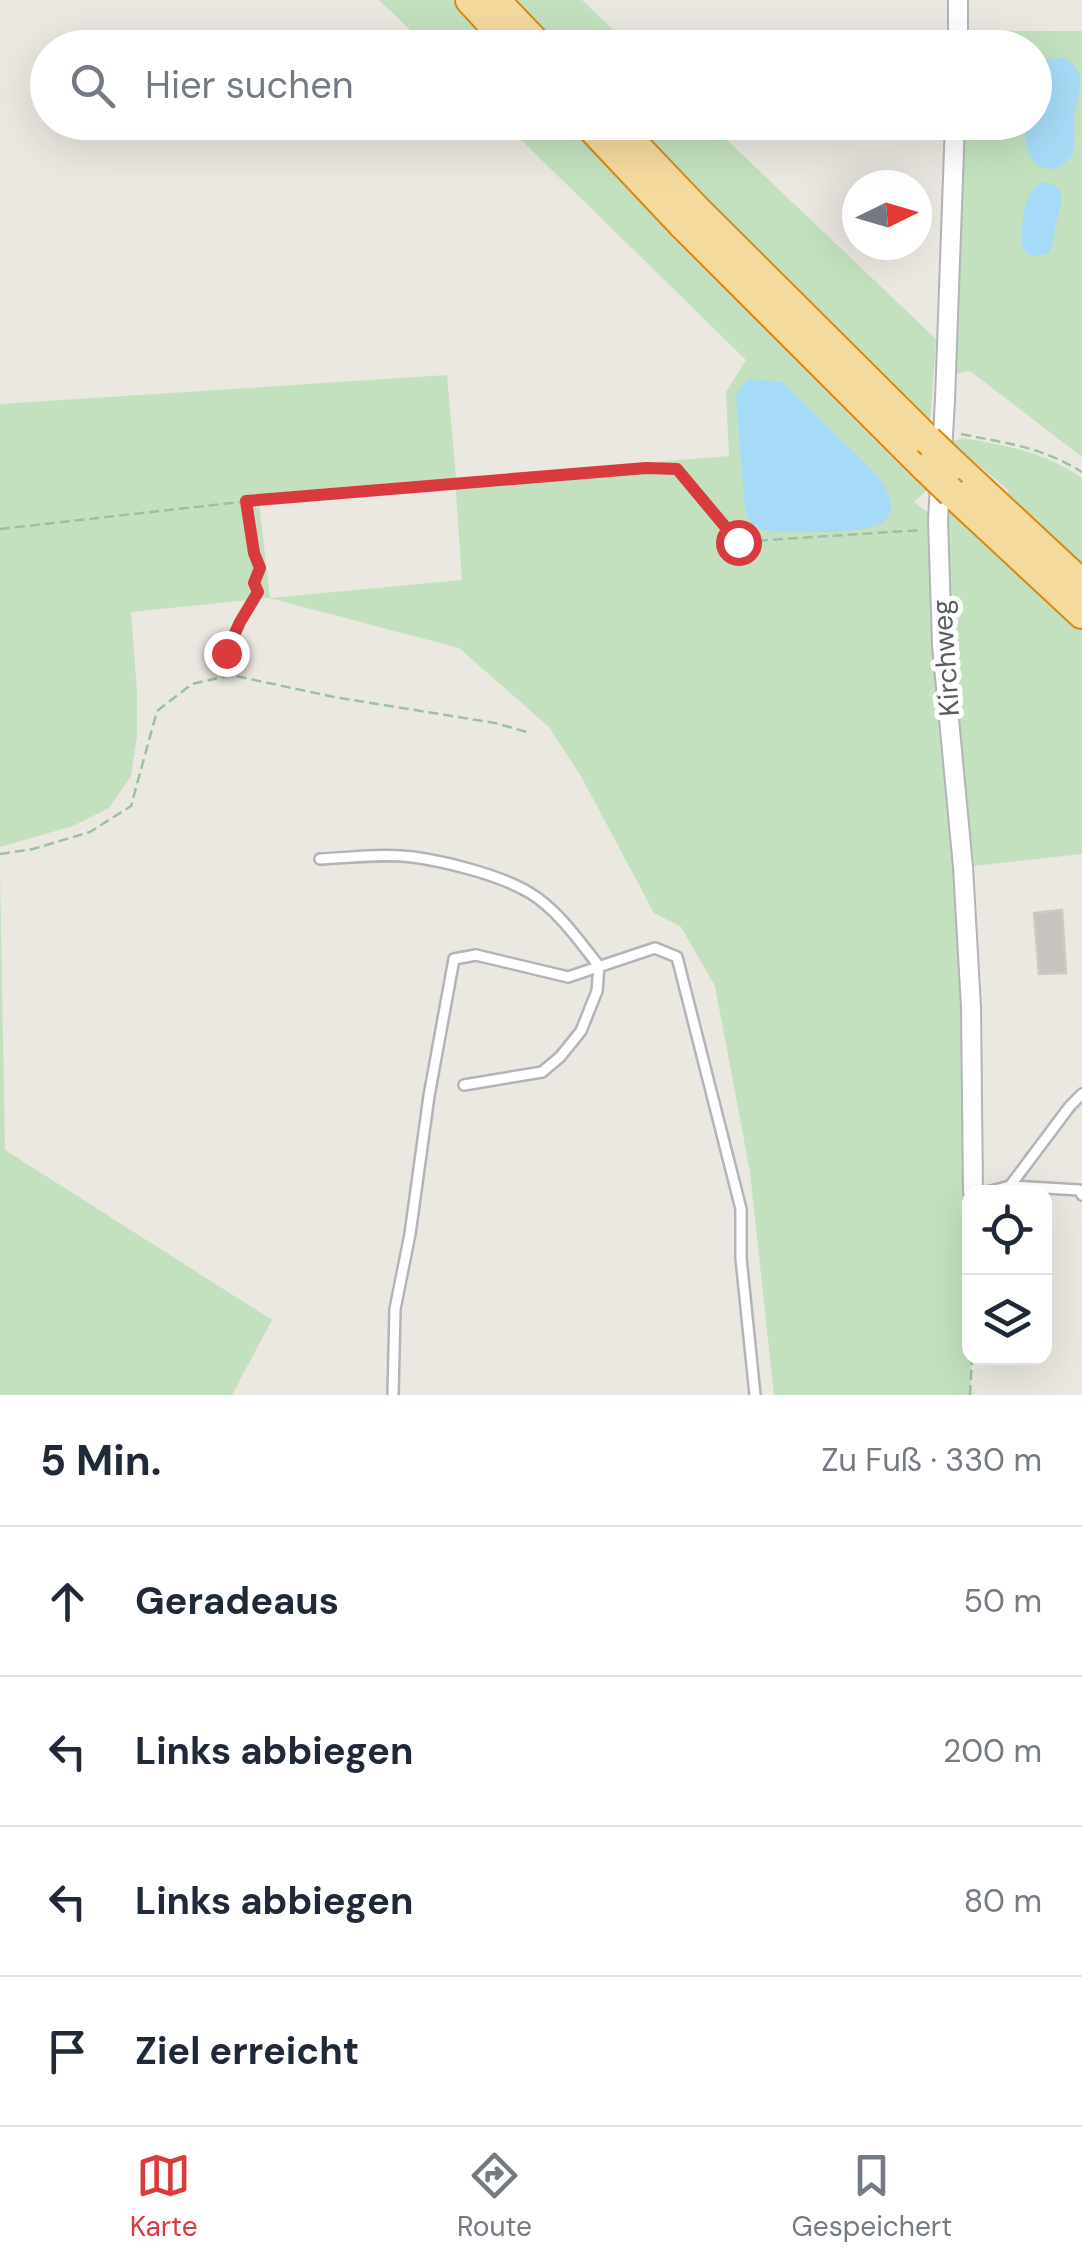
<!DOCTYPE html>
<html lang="de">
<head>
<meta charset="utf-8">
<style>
  :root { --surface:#fff; --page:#f2f2f3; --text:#1f2937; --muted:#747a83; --line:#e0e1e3; --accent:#d93a3d }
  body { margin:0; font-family:"DM Sans",sans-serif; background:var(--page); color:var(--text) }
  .controls { position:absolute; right:30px; bottom:30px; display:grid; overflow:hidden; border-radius:20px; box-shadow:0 10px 40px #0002 }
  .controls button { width:90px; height:90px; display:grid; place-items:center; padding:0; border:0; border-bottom:2px solid var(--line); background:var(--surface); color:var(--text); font:50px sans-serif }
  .compass { position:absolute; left:842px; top:170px; width:90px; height:90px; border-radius:50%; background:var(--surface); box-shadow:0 10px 40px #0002; rotate:85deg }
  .stop { position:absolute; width:30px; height:30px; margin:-22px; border:8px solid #d93a3d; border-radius:50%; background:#fff }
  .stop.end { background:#d93a3d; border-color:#fff; box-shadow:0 2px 10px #0008 }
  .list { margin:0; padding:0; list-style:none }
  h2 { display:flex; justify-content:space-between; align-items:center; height:130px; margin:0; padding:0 40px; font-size:42px }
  h2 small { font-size:32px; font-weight:400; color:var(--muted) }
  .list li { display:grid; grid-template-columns:65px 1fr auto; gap:30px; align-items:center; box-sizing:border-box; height:150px; padding:0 40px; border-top:2px solid var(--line) }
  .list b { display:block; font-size:38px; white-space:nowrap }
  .list em { font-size:32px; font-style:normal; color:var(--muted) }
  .icon { flex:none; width:55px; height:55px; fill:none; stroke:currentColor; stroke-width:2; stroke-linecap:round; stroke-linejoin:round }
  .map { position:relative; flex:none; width:1082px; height:1395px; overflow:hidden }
  .search { position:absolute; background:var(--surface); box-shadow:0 10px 40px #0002; left:30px; right:30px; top:30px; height:110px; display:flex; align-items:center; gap:25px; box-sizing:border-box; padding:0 35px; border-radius:55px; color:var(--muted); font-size:38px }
  .sheet { height:730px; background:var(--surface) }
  nav { display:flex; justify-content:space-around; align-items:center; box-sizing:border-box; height:140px; border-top:2px solid var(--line); background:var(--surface); font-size:28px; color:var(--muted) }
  nav a { display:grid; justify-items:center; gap:5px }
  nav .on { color:var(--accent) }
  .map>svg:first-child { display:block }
</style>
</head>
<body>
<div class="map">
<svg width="1082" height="1395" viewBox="0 0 1082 1395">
  <rect width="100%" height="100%" fill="#ebe8e1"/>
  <path fill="#c3e1bf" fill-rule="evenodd" d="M379 0H453L499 47H428Z
    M506 0H582L631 47H552Z
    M958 31H1082V457L970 371 946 375 955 123 1034 122V48L958 47Z
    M504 123H571L814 369 928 489 914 502 938 520 946 504 1082 628V854L964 867 970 1192V1358H972L970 1395H774L750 1172 715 986 681 927 654 913 582 778 549 727 459 648 269 598 131 612 137 690V736L131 776 109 808 73 826 0 847V404L447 375 456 478 729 456 726 392 746 360ZM455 478 462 580 270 598 258 494Z
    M624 123H709L936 339 930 424Z
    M962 438C1009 446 1041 451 1082 478V573L1009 506 1008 490 951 442Z
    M0 872 5 1150 272 1320 232 1395H0Z"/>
  <path fill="#a6dbf7" d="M1065 58C1071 63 1078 68 1080 76 1082 91 1074 108 1073 123 1073 131 1075 139 1074 147 1074 153 1072 157 1067 161 1040 186 1019 148 1027 123L1034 122 1035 106 1038 97V65L1045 59Z
    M1042 182C1074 186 1058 208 1055 228 1054 239 1054 243 1049 253L1038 256 1027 254 1021 244C1023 223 1021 194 1042 182Z
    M752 379 782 382 875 473C922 531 856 532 815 532 794 532 773 534 753 527L745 510 736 395 743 384Z"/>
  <path fill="#c7c3be" stroke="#cfc9c0" stroke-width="2.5" d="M1062 910 1066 973 1039 974 1034 913Z"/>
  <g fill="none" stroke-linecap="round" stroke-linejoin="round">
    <g stroke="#b2b4b8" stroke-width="14">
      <path id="service" d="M320 859C350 858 383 853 413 857 448 862 500 875 530 893 558 910 579 941 599 966L597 991 581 1031 560 1057 542 1072 464 1085
        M1010 1186 1070 1106 1082 1094
        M987 1192 1010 1186 1079 1190 1082 1195
        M393 1395 395 1309 410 1234 429 1096 454 959 476 955 568 977 655 948 677 957 741 1209V1258L755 1395"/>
    </g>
    <g stroke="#b2b4b8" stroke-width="22">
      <path id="minor" d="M958 48V0
        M955 122 945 400 938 520 942 645 963 867 971 1007 973 1192"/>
    </g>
    <g stroke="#d88814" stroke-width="32">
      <path id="trunk" d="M470 0 514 48
        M495 0 541 48
        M586 122 682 224 926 468
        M613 122 696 209 928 440
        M954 465 1082 584
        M952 493 1082 614"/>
    </g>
    <path stroke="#9ac2a1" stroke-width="2.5" stroke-dasharray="10 5" stroke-linecap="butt" d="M961 434C1009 444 1039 446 1082 472
      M0 529 293 496 646 468 677 469 738 542 921 530
      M231 673 225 653 240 622 259 592 254 583 260 567 254 553 245 501
      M0 854 33 849 90 832 131 806 157 711 192 684 231 675 334 697 495 723 527 732
      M970 1395 972 1358"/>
    <use href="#service" stroke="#fff" stroke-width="9"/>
    <use href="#minor" stroke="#fff" stroke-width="18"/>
    <use href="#trunk" stroke="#f5da9e" stroke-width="28"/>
    <g stroke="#d88814" stroke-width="32" stroke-linecap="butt">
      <path id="trunk-bridge" d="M928 440 954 465
        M926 468 952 493"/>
    </g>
    <use href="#trunk-bridge" stroke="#f5da9e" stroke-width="28"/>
  </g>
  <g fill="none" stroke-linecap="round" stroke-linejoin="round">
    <path stroke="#d93a3d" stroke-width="12" d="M226 653 240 622 258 592 254 583 260 568 254 553 246 501 646 468 677 469 738 542"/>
  </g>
  <g text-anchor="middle" stroke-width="10" stroke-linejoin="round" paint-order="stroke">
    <g font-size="28" fill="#5a5d61" stroke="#fff">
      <text transform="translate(945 658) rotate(-94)" y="10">Kirchweg</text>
    </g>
  </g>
</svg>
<div class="controls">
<button><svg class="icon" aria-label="locate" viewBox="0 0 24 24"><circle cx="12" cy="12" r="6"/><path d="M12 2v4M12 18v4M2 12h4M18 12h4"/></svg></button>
<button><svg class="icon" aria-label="layers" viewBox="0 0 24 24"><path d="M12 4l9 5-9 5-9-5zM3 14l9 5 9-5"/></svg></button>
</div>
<svg class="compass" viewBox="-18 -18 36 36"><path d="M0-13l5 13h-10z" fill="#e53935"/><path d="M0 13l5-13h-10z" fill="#747a83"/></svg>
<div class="stop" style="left:738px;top:542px"></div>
<div class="stop end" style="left:226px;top:653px"></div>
<div class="search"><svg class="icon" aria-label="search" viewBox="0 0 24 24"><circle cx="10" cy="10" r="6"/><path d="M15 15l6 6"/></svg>Hier suchen</div>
</div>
<section class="sheet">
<h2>5 Min.<small>Zu Fuß · 330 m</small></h2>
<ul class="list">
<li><svg class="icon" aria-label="ahead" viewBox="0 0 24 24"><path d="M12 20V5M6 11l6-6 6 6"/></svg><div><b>Geradeaus</b></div><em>50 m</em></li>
<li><svg class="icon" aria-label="left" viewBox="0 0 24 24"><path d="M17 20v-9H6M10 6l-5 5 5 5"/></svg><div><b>Links abbiegen</b></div><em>200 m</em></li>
<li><svg class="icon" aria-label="left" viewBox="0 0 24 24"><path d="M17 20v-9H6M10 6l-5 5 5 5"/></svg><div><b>Links abbiegen</b></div><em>80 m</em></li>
<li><svg class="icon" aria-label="arrive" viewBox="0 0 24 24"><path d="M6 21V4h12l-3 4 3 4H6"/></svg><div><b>Ziel erreicht</b></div></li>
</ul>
</section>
<nav>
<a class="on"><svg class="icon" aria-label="map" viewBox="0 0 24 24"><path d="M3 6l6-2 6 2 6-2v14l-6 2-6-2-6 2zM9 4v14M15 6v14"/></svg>Karte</a>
<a><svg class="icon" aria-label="directions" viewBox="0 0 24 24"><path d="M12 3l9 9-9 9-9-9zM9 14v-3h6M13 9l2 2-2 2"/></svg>Route</a>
<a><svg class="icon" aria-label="saved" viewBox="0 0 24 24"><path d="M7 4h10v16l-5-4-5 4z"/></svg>Gespeichert</a>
</nav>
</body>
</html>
